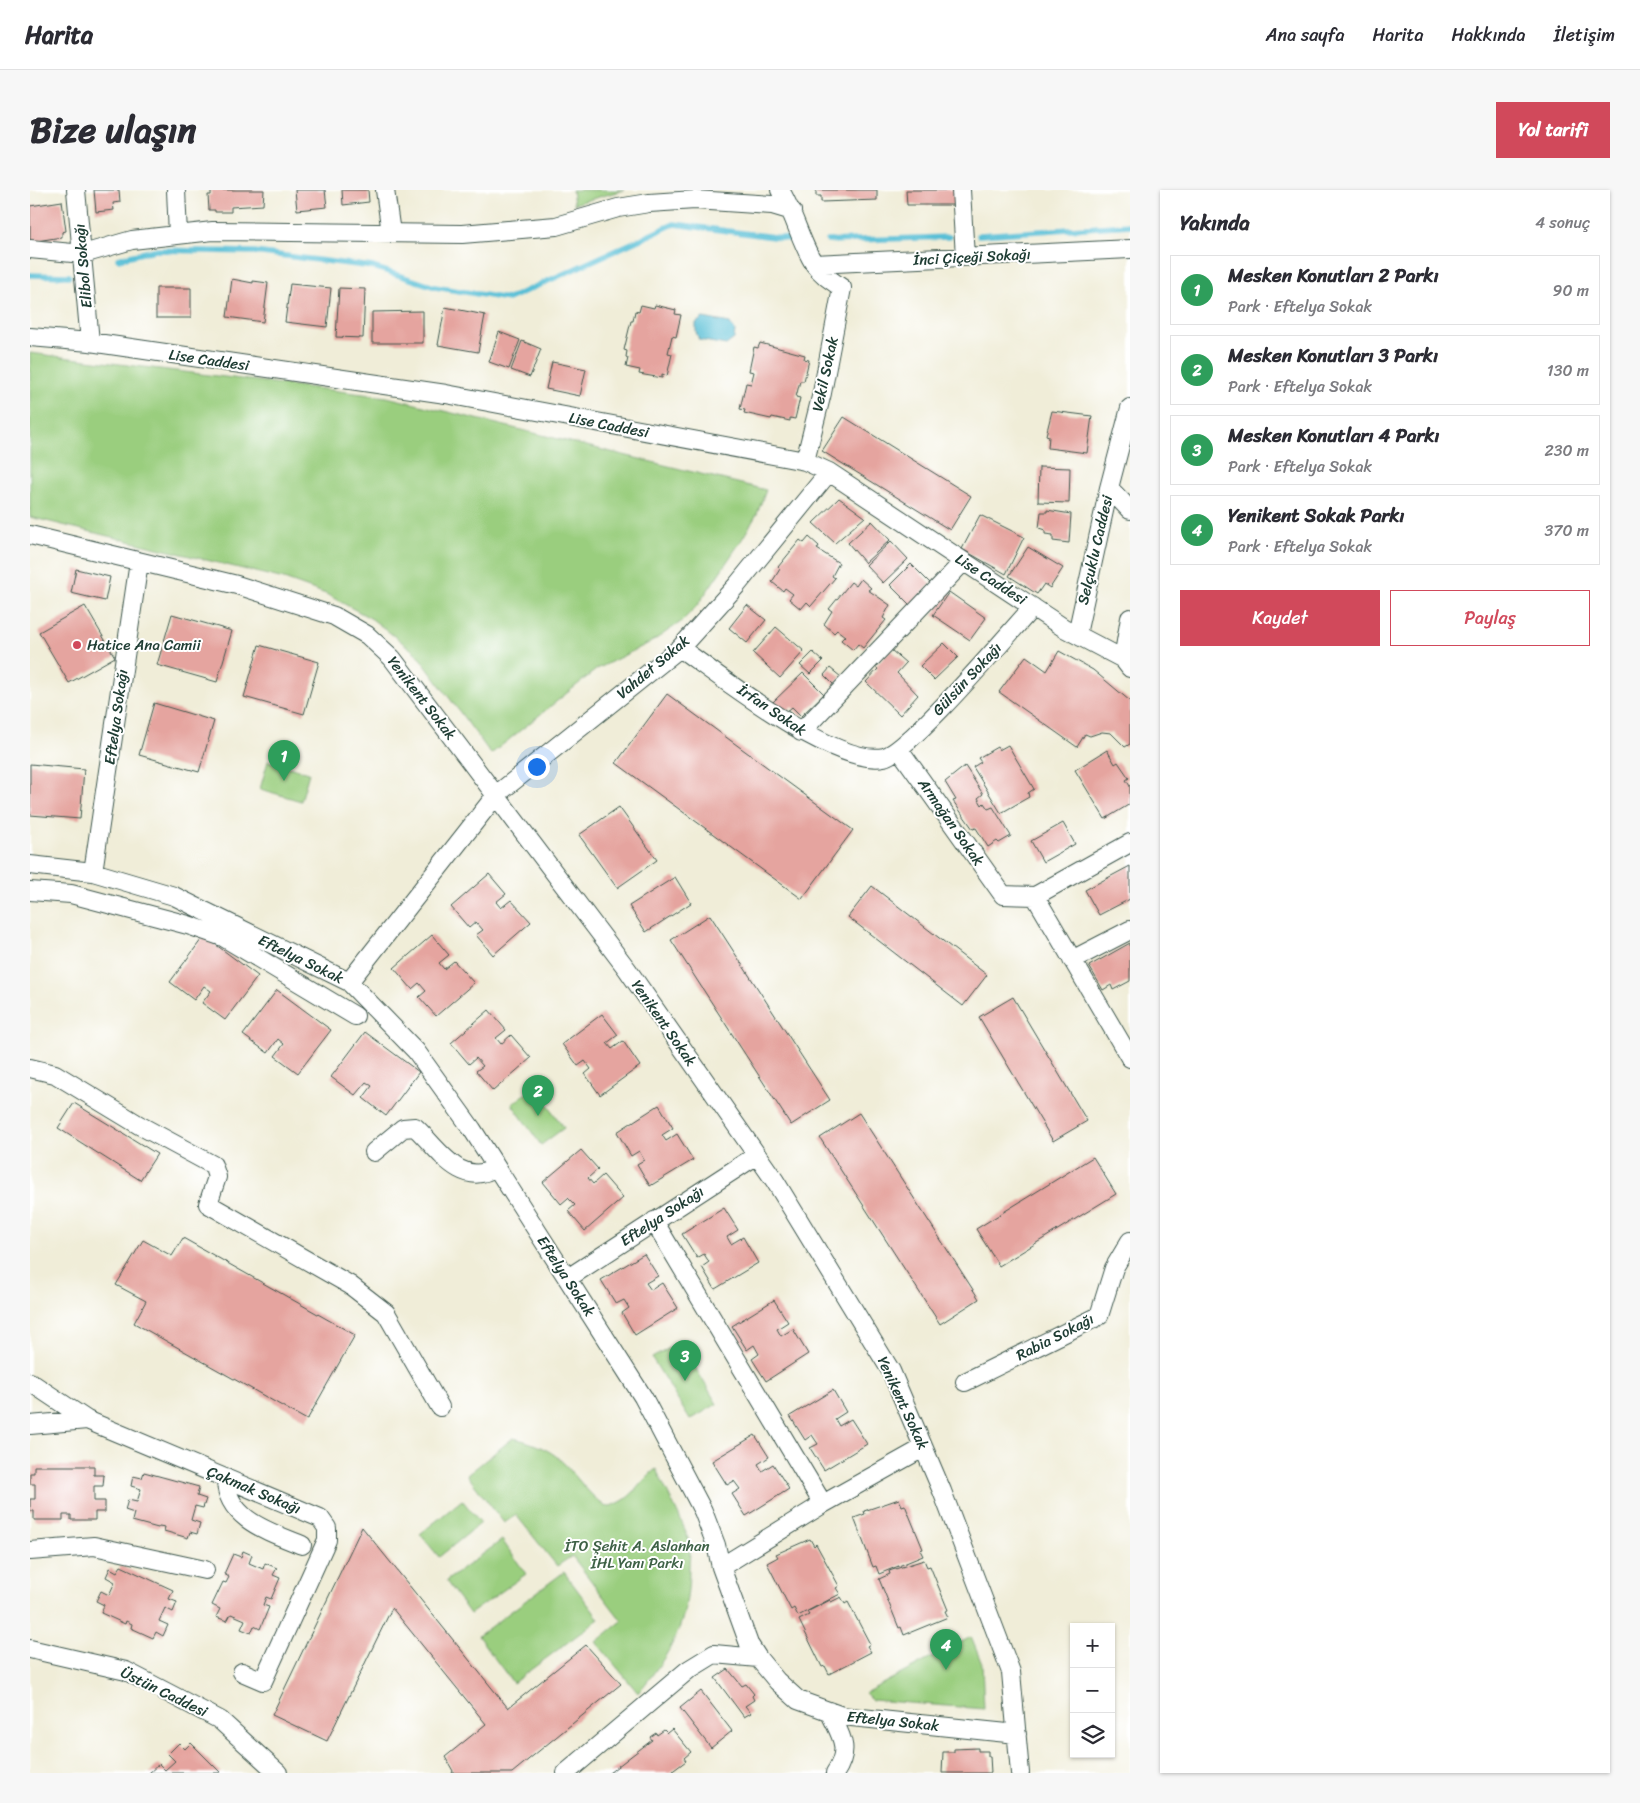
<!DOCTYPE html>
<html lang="tr">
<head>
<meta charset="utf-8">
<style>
  :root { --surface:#fff; --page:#f7f7f7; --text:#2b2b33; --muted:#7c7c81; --line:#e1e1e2; --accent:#d1495b }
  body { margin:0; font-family:Sriracha,sans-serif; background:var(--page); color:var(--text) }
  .controls { position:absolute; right:15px; bottom:15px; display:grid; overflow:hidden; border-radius:0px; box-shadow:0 1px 4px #0004 }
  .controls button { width:45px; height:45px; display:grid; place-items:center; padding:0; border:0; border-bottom:1px solid var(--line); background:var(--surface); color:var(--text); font:25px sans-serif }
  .you { position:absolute; left:506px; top:576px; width:18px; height:18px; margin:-12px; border:4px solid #fff; border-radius:50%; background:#1a73e8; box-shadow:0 0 0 8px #1a73e833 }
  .badge { display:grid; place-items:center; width:32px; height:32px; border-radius:50%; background:var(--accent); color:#fff; font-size:16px; font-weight:700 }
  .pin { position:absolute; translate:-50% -41px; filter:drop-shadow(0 1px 2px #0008) }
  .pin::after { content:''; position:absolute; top:26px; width:18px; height:15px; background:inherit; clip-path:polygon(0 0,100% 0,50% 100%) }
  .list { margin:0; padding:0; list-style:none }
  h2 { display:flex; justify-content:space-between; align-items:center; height:65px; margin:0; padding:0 20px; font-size:21px }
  h2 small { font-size:16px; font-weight:400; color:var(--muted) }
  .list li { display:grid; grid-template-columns:32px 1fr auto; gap:15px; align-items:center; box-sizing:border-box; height:70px; margin:0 10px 10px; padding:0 10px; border:1px solid var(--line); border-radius:0px }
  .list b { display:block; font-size:19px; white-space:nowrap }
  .list p { margin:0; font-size:16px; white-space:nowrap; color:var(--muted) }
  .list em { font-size:16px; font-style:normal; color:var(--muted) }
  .actions { display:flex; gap:10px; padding:15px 20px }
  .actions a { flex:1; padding:11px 0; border:1px solid var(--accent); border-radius:0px; text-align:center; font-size:18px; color:var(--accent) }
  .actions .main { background:var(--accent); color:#fff }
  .icon { flex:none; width:28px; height:28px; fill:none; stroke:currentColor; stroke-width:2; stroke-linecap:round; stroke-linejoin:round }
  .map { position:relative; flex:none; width:1100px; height:1583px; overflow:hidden; border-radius:0px }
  header { display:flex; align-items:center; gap:30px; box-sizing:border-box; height:70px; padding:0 25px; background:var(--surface); border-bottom:1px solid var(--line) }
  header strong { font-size:24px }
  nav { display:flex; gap:28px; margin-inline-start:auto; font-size:18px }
  .intro { display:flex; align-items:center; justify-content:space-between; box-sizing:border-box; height:120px; padding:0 30px }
  h1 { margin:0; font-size:35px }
  .button { padding:12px 22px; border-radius:0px; background:var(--accent); color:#fff; font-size:18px; font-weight:700 }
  main { display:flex; gap:30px; padding:0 30px }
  aside { flex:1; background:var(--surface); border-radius:0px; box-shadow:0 1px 4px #0004 }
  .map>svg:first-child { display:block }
</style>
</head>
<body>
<header>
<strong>Harita</strong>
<nav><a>Ana sayfa</a><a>Harita</a><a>Hakkında</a><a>İletişim</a></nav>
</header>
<div class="intro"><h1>Bize ulaşın</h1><a class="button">Yol tarifi</a></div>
<main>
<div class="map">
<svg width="1100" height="1583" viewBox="0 0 1100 1583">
  <rect width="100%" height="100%" fill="#fff"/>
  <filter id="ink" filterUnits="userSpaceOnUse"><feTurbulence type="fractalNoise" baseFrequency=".02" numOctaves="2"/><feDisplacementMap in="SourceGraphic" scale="10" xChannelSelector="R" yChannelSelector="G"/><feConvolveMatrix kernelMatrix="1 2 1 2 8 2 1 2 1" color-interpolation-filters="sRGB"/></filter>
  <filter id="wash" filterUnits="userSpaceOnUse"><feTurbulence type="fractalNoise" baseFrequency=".0096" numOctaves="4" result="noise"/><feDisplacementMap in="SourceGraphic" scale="20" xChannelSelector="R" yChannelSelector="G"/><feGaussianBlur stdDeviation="1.12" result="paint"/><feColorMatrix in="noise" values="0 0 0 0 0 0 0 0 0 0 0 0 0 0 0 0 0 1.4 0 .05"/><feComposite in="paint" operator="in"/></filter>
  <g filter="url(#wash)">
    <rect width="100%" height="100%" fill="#f0edd8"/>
    <path fill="#9ace7e" stroke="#5c8659" d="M542 0H594L544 14Z
      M0 163 357 207 736 300 727 324 711 351 667 416 651 432 623 451 567 479 461 564 386 463 342 429 296 404 254 389 0 327Z
      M238 571 279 583 271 611 230 599Z
      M505 897 534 938 511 955 482 914Z
      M650 1152 687 1214 660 1230 622 1168Z
      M483 1248C497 1251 514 1257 526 1266 544 1281 556 1303 576 1317 604 1311 606 1294 626 1279 636 1301 653 1330 659 1352 661 1360 659 1371 659 1379 659 1433 641 1463 608 1503L566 1452 592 1431 542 1366 527 1376 486 1325 474 1333 437 1285Z
      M432 1310 451 1333 409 1367 390 1344Z
      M472 1350 496 1384 440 1424 416 1391Z
      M534 1382 569 1429 483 1493 448 1446Z
      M941 1447 952 1474 954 1519 842 1510 835 1503Z"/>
    <path fill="#58bfd6" stroke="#3c7e85" d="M673 128 700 133 705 141 704 149 696 155 669 150 666 142V133Z"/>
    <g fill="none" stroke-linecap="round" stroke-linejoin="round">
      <path stroke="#58bfd6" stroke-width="5.5" d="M949 45 1100 35
        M798 51 919 47
        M88 69 124 60 224 62 343 77 405 97 478 109 644 34 767 50
        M0 85 39 86"/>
    </g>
    <g id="blocks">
      <path fill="#e5a49f" d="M64 0H89L90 12 83 13 84 20 66 22Z
        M181 0H234L233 15 201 17V22H185V20H179L178 5H181Z
        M265 0H295L297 17 267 20Z
        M312 0H338L339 12 313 15Z
        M786 0H847V10L791 12V6H786Z
        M876 0H926V15H877Z
        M32 11 36 41 32 42V47L0 52V16Z
        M202 89 223 93V91L238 93 233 132 197 127Z
        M260 94 301 98 297 137 255 132Z
        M126 98H161V128H126Z
        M309 98 335 99 333 148 306 147Z
        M611 115 624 118 625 115 646 120 645 124 651 125 646 147 642 146 638 163 642 164 637 186 632 184V188L609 184 610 180 596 177 598 168 596 167 597 161 594 160 601 131H603L605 121 609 122Z
        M415 117 455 125 448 162 408 155Z
        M393 121V153H342V122Z
        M469 142 490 150 479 179 459 172Z
        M492 151 511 159 500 187 481 180Z
        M730 153 775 165 774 169 779 170 774 191H770L766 207 770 208 765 229 760 228V231L742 227 741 229 714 223 715 220 710 219 716 193 721 194 724 182 719 181 724 157 728 158Z
        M522 172 556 179 550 206 516 199Z
        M1022 221 1062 226 1057 263 1018 258 1019 246 1016 245Z
        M814 227 941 306 920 340 792 261Z
        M1009 277 1040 278 1039 313 1008 312Z
        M809 308 835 327 805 353 783 333Z
        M1017 320 1041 324 1039 353 1023 351V345L1015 344V340L1009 338 1011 322H1017Z
        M950 325 994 347 976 384 932 359Z
        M842 331 860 350 835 373 818 353Z
        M779 347 789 356 787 359 809 373 802 386 805 388 781 416 777 412 771 419 759 409 763 404 755 398 753 401 742 392 750 379 748 377 770 350 774 353Z
        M861 351 878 369 853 393 836 375Z
        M998 357 1033 378 1020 398 1014 394 1007 404 979 386Z
        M881 374 901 394 880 415 860 395Z
        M46 379 80 387 75 411 41 403Z
        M831 389 841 398 838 400 860 415 853 428 856 430 833 458 828 454 823 460 811 450 815 446 807 440 804 443 794 434 802 421 799 419 821 392 826 396Z
        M919 402 956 428 940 450 903 425Z
        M717 415 736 430 717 453 699 438Z
        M55 416 85 467 39 493 9 442Z
        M142 424 202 441 187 492 127 475Z
        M746 437 774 461 750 488 723 463Z
        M914 453 928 467 904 490 890 476Z
        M229 455 289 472 274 524 214 507Z
        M861 460 876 473 867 483 888 505 870 525 836 492 848 479 845 477Z
        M1029 461 1063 480 1100 511V554L1095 557 1081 543 1072 542 1060 546 1055 544 1047 557 969 502 996 466 1017 481Z
        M783 462 793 471 780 484 770 475Z
        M800 478 811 487 804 495 794 485Z
        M773 483 794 504 771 526 762 517 754 524 743 512Z
        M637 504 823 640 772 709 586 573Z
        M124 513 184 531 169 582 109 565Z
        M978 555 1004 599 998 603 999 607 971 623 943 577 951 572 948 568 967 557 969 560Z
        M1077 560 1085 574 1088 572 1099 588 1096 590 1100 596V614L1075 629 1045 580Z
        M0 574 54 579 50 629 0 625Z
        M935 576 953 604 948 608 952 615 954 613 958 619 963 617 981 646 969 653 967 651 958 657 946 638 943 639 923 611 926 610 915 592Z
        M589 617 627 670 587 698 549 645Z
        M1033 633 1045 654 1013 672 1001 651Z
        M1100 676V709L1069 725 1055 700Z
        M459 684 476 704 466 712 471 718 481 710 501 732 463 765 446 745 453 740 446 732 439 738 421 717Z
        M645 687 661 713 616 742 599 716Z
        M842 696 957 785 933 816 818 727Z
        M680 725 800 910 761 935 641 750Z
        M402 745 419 765 409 773 414 779 424 771 444 793 406 826 389 807 396 801 389 793 382 799 364 778Z
        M174 746 228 786 195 830 172 813 181 801 174 796 164 810 140 792Z
        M1100 753V791L1083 800 1081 795 1073 800 1059 776Z
        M247 800 301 840 268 883 245 866 254 854 248 849 238 863 213 845Z
        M983 807 1057 931 1023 951 949 827Z
        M459 820 476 840 466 848 471 854 481 845 501 868 463 901 446 881 453 876 446 868 439 874 421 853Z
        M572 824 588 845 577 853 582 859 593 851 610 876 570 905 555 884 561 879 555 871 548 876 532 854Z
        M335 842 389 882 356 926 333 908 342 896 336 892 325 905 301 887Z
        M44 913 127 964 110 990 28 938Z
        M629 915 643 938 632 945 636 951 647 944 663 970 620 996 607 974 614 970 609 961 601 966 587 942Z
        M829 923 949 1109 910 1134 790 948Z
        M551 960 568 979 558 988 563 994 573 985 593 1008 555 1041 538 1021 545 1015 538 1008 531 1014 513 992Z
        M1063 967 1086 1004 969 1076 946 1039Z
        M694 1018 708 1040 697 1047 701 1054 713 1047 728 1073 685 1099 672 1077 679 1072 674 1064 667 1068 652 1044Z
        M153 1048 325 1145 277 1230 104 1133 116 1111 86 1095 113 1050 142 1066Z
        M614 1064 628 1086 616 1093 621 1100 632 1093 648 1118 605 1145 592 1123 599 1118 594 1110 586 1114 571 1090Z
        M744 1110 758 1132 747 1139 751 1146 763 1139 778 1164 736 1191 722 1169 729 1164 724 1155 717 1160 702 1136Z
        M803 1200 816 1222 805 1229 809 1236 821 1229 837 1254 794 1280 780 1258 788 1254 782 1245 775 1250 760 1226Z
        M725 1245 739 1267 728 1274 732 1281 743 1274 759 1299 716 1326 702 1304 710 1299 704 1291 697 1295 682 1271Z
        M4 1276H64V1285H74L73 1296H64V1311H75V1322H65V1330H41V1325H33V1330H4V1321H0V1309H5V1294H0V1283H4Z
        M114 1282 169 1297 167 1306 176 1309 173 1318 165 1316 161 1330 170 1333 167 1344 160 1342 158 1348 134 1341 135 1337 129 1336 128 1338 102 1331 104 1323 95 1320 98 1310 107 1312 111 1299 101 1296 103 1286 112 1288Z
        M869 1309 872 1316 875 1315 893 1359 890 1360 893 1366 849 1384 846 1376 843 1377 824 1328 835 1324 834 1321Z
        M332 1337 478 1518 556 1455 591 1494 482 1583H422L423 1581 415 1567 456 1534 362 1418 297 1551 242 1525Z
        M780 1349 784 1356 786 1354 809 1396 806 1398 810 1404 768 1426 764 1418 761 1420 737 1373 748 1367 746 1364Z
        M213 1361 222 1365 219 1373 233 1379 235 1373 247 1378 243 1385 250 1388 241 1409 236 1407 233 1415 239 1417 230 1439 224 1436 221 1443 211 1439 215 1430 201 1424 197 1431 186 1427 190 1419 182 1415 193 1392 196 1393 199 1387 194 1384 203 1364 211 1367Z
        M894 1370 897 1377 900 1376 918 1420 915 1421 918 1427 874 1445 871 1437 869 1438 849 1389 860 1384 859 1381Z
        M91 1376 143 1400 139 1409 147 1412 143 1422 135 1418 129 1431 138 1435 133 1446 126 1442 123 1448 101 1438 102 1434 96 1431 95 1434 71 1423 74 1415 66 1411 71 1401 79 1405 85 1392 76 1387 80 1378 87 1382Z
        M811 1407 815 1414 818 1412 840 1454 837 1456 841 1462 799 1484 795 1476 792 1477 769 1430 779 1425 777 1422 800 1410 801 1412Z
        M698 1479 712 1496 716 1494 724 1504 722 1506 724 1510 715 1516 721 1523 714 1527 685 1488Z
        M671 1501 702 1541 681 1558 650 1518Z
        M642 1539 661 1562 654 1568 656 1571 640 1583H579L622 1550 620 1547 626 1543 627 1545 634 1540 637 1543Z
        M149 1553 155 1559 161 1553 191 1583H119L129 1574 135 1580 145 1571 138 1564Z
        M948 1558V1561H958V1566H960L961 1583H912L913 1562H924V1559Z"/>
    </g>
  </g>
  <g filter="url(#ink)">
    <use href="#blocks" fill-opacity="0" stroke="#3e574d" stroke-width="1"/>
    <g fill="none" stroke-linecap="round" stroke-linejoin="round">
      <g stroke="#3e574d" stroke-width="20">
        <path id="minor" d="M46 0 60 152
          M146 0 148 45
          M355 0 361 43
          M750 0C764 22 772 57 785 75 792 85 802 91 812 98L792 203 775 271
          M931 0 935 67
          M0 59 53 64 102 50 183 41 432 44 526 36 588 18 619 13 665 10 742 15 762 21
          M784 74 1100 59
          M0 147 60 152 416 204 775 271 799 282 1034 438 1093 469 1100 478
          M1079 298 1100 320
          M0 345 207 395 304 426 337 445 362 468 597 779 745 991 861 1181 912 1301 981 1482 990 1583
          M1047 444 1079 298 1100 218
          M650 458C691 487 805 577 854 567 880 561 979 443 1003 417
          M1093 469 1100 428
          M771 542 933 372
          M869 559 973 705 1005 706 1100 653
          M0 675 63 682 144 706 319 792 386 861 442 939 613 1207 673 1321 686 1355 691 1377 719 1454 728 1468 747 1491 768 1510 812 1526 987 1544
          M63 682 109 372
          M0 701 41 704 158 735 193 747 325 826
          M1005 706 1100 868
          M1042 770 1100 740
          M319 792 466 605 650 458 707 395 799 282
          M0 878 25 884 109 935 183 975 187 987 178 1014 320 1095 356 1123 410 1217
          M344 962 373 938 385 937C407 957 431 1000 466 977
          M624 1031 793 1314
          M538 1088 727 965
          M0 1192 57 1230 290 1328 297 1338V1350L233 1491 212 1482
          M935 1192 1069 1126 1084 1078 1100 1051
          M0 1235 57 1230
          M196 1288C195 1329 240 1342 272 1355
          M0 1361 64 1356 175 1380
          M691 1377 793 1314 893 1258
          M0 1459 96 1481 190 1530 248 1583
          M799 1521C810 1545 822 1557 805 1583
          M536 1583 658 1480 684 1464 728 1468"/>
      </g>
      <use href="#minor" stroke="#fff" stroke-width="18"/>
    </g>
  </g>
  <circle fill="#d1495b" stroke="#fff" stroke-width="2" cx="47" cy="455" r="5"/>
  <g text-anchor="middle" stroke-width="4" stroke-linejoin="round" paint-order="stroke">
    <g font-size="15" fill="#1f3d34" stroke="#fff">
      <text transform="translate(942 67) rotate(-3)" y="5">İnci Çiçeği Sokağı</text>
      <text transform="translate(53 76) rotate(-95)" y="5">Elibol Sokağı</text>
      <text transform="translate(179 170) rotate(8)" y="5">Lise Caddesi</text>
      <text transform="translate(795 184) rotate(-78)" y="5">Vekil Sokak</text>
      <text transform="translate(579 235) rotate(11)" y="5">Lise Caddesi</text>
      <text transform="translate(1065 360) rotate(-77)" y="5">Selçuklu Caddesi</text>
      <text transform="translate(961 389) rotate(33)" y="5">Lise Caddesi</text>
      <text transform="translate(623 477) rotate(-40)" y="5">Vahdet Sokak</text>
      <text transform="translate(937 489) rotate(-47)" y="5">Gülsün Sokağı</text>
      <text transform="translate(392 508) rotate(52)" y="5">Yenikent Sokak</text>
      <text transform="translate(742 520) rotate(34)" y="5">İrfan Sokak</text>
      <text transform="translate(86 527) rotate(-82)" y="5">Eftelya Sokağı</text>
      <text transform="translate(921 632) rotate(55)" y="5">Armağan Sokak</text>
      <text transform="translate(271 769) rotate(26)" y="5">Eftelya Sokak</text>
      <text transform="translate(634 833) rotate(55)" y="5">Yenikent Sokak</text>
      <text transform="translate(632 1026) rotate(-33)" y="5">Eftelya Sokağı</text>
      <text transform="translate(536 1086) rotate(57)" y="5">Eftelya Sokak</text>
      <text transform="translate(1025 1147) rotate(-27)" y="5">Rabia Sokağı</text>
      <text transform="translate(873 1213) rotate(65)" y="5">Yenikent Sokak</text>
      <text transform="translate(224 1300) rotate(23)" y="5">Çakmak Sokağı</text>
      <text transform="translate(134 1502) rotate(26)" y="5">Üstün Caddesi</text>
      <text transform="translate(863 1531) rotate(6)" y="5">Eftelya Sokak</text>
    </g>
    <g font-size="15" fill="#1f3d34" stroke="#fff" text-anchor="start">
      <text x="57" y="460">Hatice Ana Camii</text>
    </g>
    <g font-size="15" fill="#3e6146" stroke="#fff">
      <text x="607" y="1361">İTO Şehit A. Aslanhan<tspan x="607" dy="17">İHL Yanı Parkı</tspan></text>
    </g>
  </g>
</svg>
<div class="controls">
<button>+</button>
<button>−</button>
<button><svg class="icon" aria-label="layers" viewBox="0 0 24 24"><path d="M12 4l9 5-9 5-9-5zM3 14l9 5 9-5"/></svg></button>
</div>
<div class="you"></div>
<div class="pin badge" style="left:254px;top:591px;background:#2e9e5b">1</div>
<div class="pin badge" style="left:508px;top:926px;background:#2e9e5b">2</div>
<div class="pin badge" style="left:655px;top:1191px;background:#2e9e5b">3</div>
<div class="pin badge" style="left:916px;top:1480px;background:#2e9e5b">4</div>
</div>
<aside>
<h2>Yakında<small>4 sonuç</small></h2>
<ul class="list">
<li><span class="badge" style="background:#2e9e5b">1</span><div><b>Mesken Konutları 2 Parkı</b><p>Park · Eftelya Sokak</p></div><em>90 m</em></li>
<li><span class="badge" style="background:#2e9e5b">2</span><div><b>Mesken Konutları 3 Parkı</b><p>Park · Eftelya Sokak</p></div><em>130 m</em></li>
<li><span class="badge" style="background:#2e9e5b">3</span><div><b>Mesken Konutları 4 Parkı</b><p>Park · Eftelya Sokak</p></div><em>230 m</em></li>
<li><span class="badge" style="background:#2e9e5b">4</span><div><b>Yenikent Sokak Parkı</b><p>Park · Eftelya Sokak</p></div><em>370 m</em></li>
</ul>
<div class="actions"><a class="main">Kaydet</a><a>Paylaş</a></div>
</aside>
</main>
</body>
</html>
